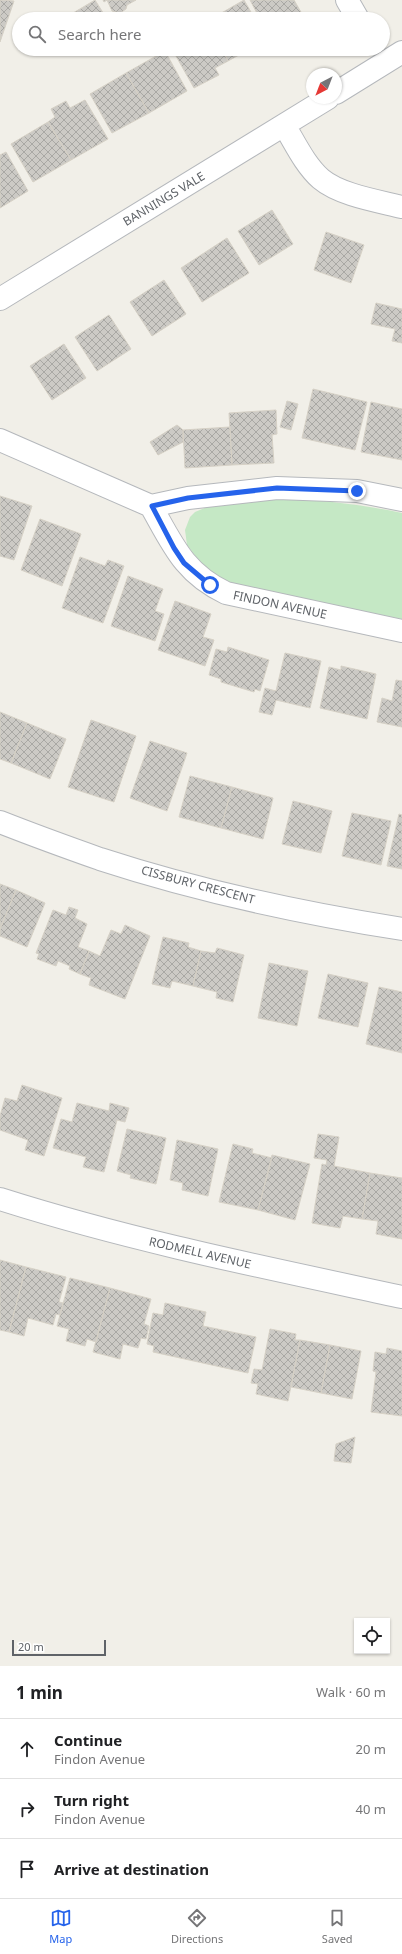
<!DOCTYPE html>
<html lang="en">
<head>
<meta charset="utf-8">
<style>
  :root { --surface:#fff; --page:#f6f6f6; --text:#202124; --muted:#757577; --line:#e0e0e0; --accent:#2563eb }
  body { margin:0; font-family:"Noto Sans",sans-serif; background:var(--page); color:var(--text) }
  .controls { position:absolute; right:12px; bottom:12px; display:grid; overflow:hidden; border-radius:0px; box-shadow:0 1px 3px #0004 }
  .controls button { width:36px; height:36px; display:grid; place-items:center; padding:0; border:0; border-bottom:1px solid var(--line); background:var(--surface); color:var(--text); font:20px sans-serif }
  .compass { position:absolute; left:306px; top:68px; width:36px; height:36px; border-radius:50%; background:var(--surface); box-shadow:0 1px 3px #0004; rotate:222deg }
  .scale { position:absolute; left:12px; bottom:10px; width:94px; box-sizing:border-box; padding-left:4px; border:2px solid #5f6368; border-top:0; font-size:11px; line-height:14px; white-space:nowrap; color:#5f6368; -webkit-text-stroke:3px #fff; paint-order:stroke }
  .stop { position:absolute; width:12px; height:12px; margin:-9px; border:3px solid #2563eb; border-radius:50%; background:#fff }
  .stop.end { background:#2563eb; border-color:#fff; box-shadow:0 1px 4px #0008 }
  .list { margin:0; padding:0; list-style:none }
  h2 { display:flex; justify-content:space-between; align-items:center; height:52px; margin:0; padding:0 16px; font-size:17px }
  h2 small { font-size:13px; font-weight:400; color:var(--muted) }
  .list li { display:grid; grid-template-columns:26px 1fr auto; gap:12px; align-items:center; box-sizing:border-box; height:60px; padding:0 16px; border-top:1px solid var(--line) }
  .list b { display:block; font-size:15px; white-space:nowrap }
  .list p { margin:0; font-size:13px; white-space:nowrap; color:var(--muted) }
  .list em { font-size:13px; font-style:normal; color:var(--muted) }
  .icon { flex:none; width:22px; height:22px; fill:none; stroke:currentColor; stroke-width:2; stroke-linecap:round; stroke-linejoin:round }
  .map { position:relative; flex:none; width:402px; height:1666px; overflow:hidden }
  .search { position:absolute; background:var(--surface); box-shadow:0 1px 3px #0004; left:12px; right:12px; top:12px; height:44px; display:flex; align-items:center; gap:10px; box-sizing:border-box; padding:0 14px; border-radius:22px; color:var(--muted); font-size:15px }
  .sheet { height:232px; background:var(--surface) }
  nav { display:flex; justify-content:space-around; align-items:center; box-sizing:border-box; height:56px; border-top:1px solid var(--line); background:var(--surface); font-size:11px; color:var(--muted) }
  nav a { display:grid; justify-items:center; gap:2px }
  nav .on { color:var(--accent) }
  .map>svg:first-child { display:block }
</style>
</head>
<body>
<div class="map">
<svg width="402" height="1666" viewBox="0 0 402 1666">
  <defs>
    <pattern id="building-cross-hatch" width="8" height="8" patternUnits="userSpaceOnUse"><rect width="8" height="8" fill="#cccac5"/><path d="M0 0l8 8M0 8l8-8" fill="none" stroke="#a9a8a4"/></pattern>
  </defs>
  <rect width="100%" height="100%" fill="#f1efe8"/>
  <path fill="#c5e8c5" d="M274 499C317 499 359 504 402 513V619L239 588 206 570 187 545 185 530 190 517 195 512 207 507 233 502Z"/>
  <path fill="url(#building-cross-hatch)" stroke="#d6d1c6" d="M0 0 14 1 0 42Z
    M95 0 107 19H63Z
    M103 0H136L127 5 126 9 120 13 112 11 107 0 104 2Z
    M244 0 255 19H211Z
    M250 0H294L305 19H260Z
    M172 49H222L228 61 215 68 219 75 194 88Z
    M222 49H250L228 61Z
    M165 51 187 91 149 113 126 73Z
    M126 73 149 113 112 133 90 94Z
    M85 100 108 139 71 160 48 122 55 117 51 109 66 101 70 108Z
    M48 122 71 160 33 182 11 144Z
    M6 152 28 191 0 208V155Z
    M272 210 293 244 259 265 238 231Z
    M326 232 364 245 351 283 314 270Z
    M227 238 249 273 202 302 181 268Z
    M164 280 186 314 152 336 130 302Z
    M376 303 402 309V343L392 341 395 329 371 324Z
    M109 315 131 349 97 371 75 337Z
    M64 344 86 378 52 400 30 366Z
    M313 389 367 402 355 450 302 438Z
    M287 401 298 404 291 430 280 427Z
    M371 402 402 409V460L361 452Z
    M276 410 277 434 272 435 274 463 232 465 229 413Z
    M177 425 183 430V442L158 455 150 442Z
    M230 427 232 465 185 468 183 430Z
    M0 496 32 506 14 560 0 556Z
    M40 519 81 534 62 586 21 570Z
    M80 557 105 566 108 560 124 566 103 623 62 608Z
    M128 576 163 589 155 611 164 614 155 641 111 626Z
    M175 601 211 614 203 637 214 640 205 666 158 650Z
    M228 647 269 660 260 691 255 689 254 692 221 682V679L209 675 216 649 227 652Z
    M285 653 321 661 310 708 276 700 272 715 259 712 265 688 276 691Z
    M341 666 376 674 367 719 320 708 329 667 341 670Z
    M396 680 402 681V727L377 722 382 698 392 701Z
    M0 712 27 723 11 763 0 759Z
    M91 720 136 736 114 802 68 787Z
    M27 723 66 739 50 779 11 763Z
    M150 741 187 753 167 811 130 798Z
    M190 776 232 787 221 828 179 817Z
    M232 787 273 798 263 839 221 828Z
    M293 801 332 811 321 853 282 844Z
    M352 813 391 821 381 865 342 856Z
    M399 814 402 815V869L387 866Z
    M0 884 16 890 0 929Z
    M16 890 45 903 27 947 0 936V929Z
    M69 907 78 910 75 918 87 924 78 947 89 951 80 974 69 969 70 966 58 961 56 966 37 959 39 954 36 953 53 910 66 915Z
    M125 925 150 936 125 999 89 985 91 978 80 974 89 951 100 956 111 930 121 934Z
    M163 937 189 943 188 947 201 951 193 986 172 981 170 988 152 984Z
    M217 948 244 955 233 1002 216 998 217 992 193 986 201 951 215 953Z
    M269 963 308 971 297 1026 258 1018Z
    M328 974 368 983 358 1027 318 1018Z
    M379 987 402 992V1053L366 1044Z
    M22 1085 62 1098 44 1156 25 1150 28 1140 0 1130V1116L5 1098 17 1101Z
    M77 1103 109 1111 110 1103 129 1108 125 1122 117 1120 104 1172 83 1167 86 1157 53 1148 61 1119 72 1122Z
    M127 1129 166 1138 156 1184 130 1178 131 1175 117 1171Z
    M318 1134 339 1137 334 1166 370 1173 362 1219 343 1216 340 1228 312 1223 322 1164 326 1165 327 1160 314 1158Z
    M177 1140 218 1149 208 1196 182 1190 183 1183 170 1180Z
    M233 1144 253 1149 252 1153 272 1158 258 1210 219 1202Z
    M272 1155 310 1164 295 1220 258 1210Z
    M370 1173 402 1178V1239L376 1234 378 1221 362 1219Z
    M0 1260 26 1267 9 1332 0 1330Z
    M26 1267 66 1277 59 1302 63 1303 60 1315 56 1314 53 1325 28 1318 24 1336 9 1332Z
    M70 1278 110 1288 96 1342 87 1339 85 1346 66 1341 69 1329 57 1326Z
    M110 1288 151 1299 144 1324 149 1326 146 1339 141 1338 138 1348 123 1344 120 1359 93 1352Z
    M165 1303 206 1312 203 1326 256 1337 248 1373 153 1352 154 1346 147 1344 153 1313 163 1315Z
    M270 1329 296 1334 295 1340H300L288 1401 256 1394 258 1384 251 1383 254 1369 262 1370Z
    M300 1340 330 1345 321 1393 291 1387Z
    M330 1345 361 1351 352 1399 321 1393Z
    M387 1348 402 1351V1416L371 1412 376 1372 373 1371 375 1352 386 1354Z
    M355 1437 351 1463 334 1461 336 1444Z"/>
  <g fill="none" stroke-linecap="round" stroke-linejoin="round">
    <g stroke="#b5b8bc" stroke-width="24">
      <path id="street" d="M347 0 358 19
        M336 93 402 52
        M284 125C295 143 305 165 321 179 340 195 378 201 402 207
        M0 299 328 98
        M0 440 151 506 188 498 277 488 357 491 402 500
        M151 506C173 545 184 573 226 593L402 631
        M0 822C33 835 66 847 100 859 198 891 301 913 402 929
        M0 1199C132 1241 267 1268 402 1297"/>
    </g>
    <use href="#street" stroke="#fff" stroke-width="22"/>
  </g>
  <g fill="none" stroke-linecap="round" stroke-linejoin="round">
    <path stroke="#2563eb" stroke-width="5" d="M210 585 184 563 174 548 152 506 188 498 277 488 357 491"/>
  </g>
  <g text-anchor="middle" stroke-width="4" stroke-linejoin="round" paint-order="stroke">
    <g font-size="12" fill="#5f6368" stroke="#fff">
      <text transform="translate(164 199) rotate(-31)" y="4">BANNINGS VALE</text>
      <text transform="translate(280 605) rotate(12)" y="4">FINDON AVENUE</text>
      <text transform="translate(198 885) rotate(15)" y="4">CISSBURY CRESCENT</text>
      <text transform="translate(200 1253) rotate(13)" y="4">RODMELL AVENUE</text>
    </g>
  </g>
</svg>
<div class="controls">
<button><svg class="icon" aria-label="locate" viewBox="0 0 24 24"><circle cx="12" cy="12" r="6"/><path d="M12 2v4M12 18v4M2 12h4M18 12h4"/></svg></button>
</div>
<svg class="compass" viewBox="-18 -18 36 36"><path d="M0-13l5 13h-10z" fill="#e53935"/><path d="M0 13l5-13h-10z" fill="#757577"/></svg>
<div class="scale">20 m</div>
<div class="stop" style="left:210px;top:585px"></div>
<div class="stop end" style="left:357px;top:491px"></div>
<div class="search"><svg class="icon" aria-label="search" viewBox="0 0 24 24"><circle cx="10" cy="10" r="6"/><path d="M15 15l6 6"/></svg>Search here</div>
</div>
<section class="sheet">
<h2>1 min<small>Walk · 60 m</small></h2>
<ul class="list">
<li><svg class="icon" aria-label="ahead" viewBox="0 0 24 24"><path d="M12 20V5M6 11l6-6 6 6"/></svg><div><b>Continue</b><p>Findon Avenue</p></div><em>20 m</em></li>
<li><svg class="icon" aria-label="right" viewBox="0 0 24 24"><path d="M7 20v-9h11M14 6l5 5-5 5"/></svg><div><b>Turn right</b><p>Findon Avenue</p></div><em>40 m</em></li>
<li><svg class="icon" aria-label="arrive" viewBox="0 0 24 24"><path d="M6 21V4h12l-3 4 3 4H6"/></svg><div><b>Arrive at destination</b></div></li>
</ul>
</section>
<nav>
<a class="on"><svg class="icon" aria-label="map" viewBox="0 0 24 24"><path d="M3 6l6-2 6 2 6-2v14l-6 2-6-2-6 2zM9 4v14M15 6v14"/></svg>Map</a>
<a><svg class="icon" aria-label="directions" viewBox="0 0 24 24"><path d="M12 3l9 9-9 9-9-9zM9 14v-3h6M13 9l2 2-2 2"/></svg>Directions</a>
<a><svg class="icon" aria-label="saved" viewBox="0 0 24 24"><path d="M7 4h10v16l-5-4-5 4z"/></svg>Saved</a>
</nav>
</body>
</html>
